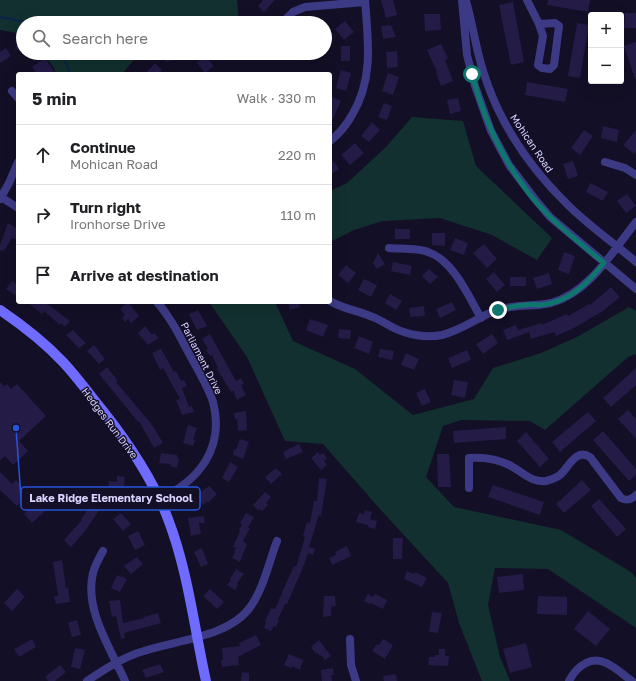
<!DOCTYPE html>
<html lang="en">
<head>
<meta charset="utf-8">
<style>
  :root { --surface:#fff; --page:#f6f6f6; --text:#202124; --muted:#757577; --line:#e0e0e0 }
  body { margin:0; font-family:"Golos Text",sans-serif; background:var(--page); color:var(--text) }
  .controls { position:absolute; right:12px; top:12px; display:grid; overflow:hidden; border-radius:4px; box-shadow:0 4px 16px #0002 }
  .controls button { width:36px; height:36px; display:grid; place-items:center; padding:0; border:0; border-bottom:1px solid var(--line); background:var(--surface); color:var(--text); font:20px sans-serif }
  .stop { position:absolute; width:12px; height:12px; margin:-9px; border:3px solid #0f766e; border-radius:50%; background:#fff }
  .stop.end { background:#0f766e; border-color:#fff; box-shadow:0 1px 4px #0008 }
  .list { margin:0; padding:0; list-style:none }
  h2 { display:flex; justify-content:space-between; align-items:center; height:52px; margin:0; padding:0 16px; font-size:17px }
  h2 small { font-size:13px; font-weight:400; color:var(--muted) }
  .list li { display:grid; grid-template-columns:26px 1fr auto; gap:12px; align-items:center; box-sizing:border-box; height:60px; padding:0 16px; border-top:1px solid var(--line) }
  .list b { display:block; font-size:15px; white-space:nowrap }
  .list p { margin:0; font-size:13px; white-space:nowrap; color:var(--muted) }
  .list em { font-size:13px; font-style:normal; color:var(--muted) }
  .icon { flex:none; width:22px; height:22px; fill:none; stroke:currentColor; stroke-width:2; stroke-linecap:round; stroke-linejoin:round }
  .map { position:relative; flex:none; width:636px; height:681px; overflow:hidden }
  .search { position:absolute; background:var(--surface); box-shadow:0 4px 16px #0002; left:16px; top:16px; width:316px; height:44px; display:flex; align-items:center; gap:10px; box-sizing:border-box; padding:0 14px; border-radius:22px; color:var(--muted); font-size:15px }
  .panel { position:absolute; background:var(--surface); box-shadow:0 4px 16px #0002; left:16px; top:72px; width:316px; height:232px; border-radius:4px }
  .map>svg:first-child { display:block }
</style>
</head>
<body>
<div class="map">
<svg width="636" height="681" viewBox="0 0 636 681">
  <rect width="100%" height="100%" fill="#130f26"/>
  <path fill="#12302f" d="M0 0H237L239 23H23V34L0 30Z
    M43 53H139L124 72 125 74H56L54 68Z
    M412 117 463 121 476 166 552 238 537 260 492 235 440 218 383 221 354 230 330 242V191L347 183 386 147Z
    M209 302H275L293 341 355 369 413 415 474 399 493 368 541 353 577 337 629 307 636 311V354L628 357 545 430 530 421 461 420 443 426 426 477 454 507 561 530 631 572 636 578V628L548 569 495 568 488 605 500 657 510 681H482L459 623 448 583 379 508 323 444 285 441 247 357Z"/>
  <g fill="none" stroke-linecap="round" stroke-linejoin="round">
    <path stroke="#0c2248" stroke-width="2" d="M0 17 31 23
      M62 53 70 74"/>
  </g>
  <path fill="#241b47" d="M263 0H275L264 12 258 6Z
    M381 0H393L397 15 386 18Z
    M548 0H590L588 12 547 5Z
    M513 2 524 62 511 65 499 5Z
    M625 13H636V28H624Z
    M424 14H440L441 30 425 31Z
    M345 21 354 32 344 40 335 29Z
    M577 23 589 25 580 78 568 76Z
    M391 25 396 37 383 39 381 26Z
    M23 36V53L15 48Z
    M636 42V79H635L624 46Z
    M441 44 448 58 445 60 453 81 441 86 436 73 437 72 427 50Z
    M341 46H350V61H341Z
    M6 48 11 56 0 63V52Z
    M397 51 398 67 387 68 386 52Z
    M163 53H192V54L166 62Z
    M205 56 214 66 205 73 197 63Z
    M45 58 49 64 56 74H37L32 67Z
    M155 63 162 70 159 74H145Z
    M341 70 351 73 346 91 336 88Z
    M388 73 399 77 393 95 382 91Z
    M527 82 568 89 565 102 525 95Z
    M330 96 341 101 330 125Z
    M458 98 461 111 450 114 447 100Z
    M384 103 392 106 387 120 378 117Z
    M372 122 380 130 369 142 361 136Z
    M603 126 619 130 617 142 601 138Z
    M584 130 593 136 580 155 571 148Z
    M636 130V151L634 154 623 145Z
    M355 143 364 153 350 165 342 156V154Z
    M334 161 339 169 330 175V164Z
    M573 161 578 176 568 179 563 164Z
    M590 183 608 192 603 201 586 192Z
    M627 194 636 206 626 213 617 201Z
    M8 223 18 229V240L12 238 4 251 0 250V245Z
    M395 229H410V239H395Z
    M432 233H445V246L432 245Z
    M455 238 468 243 464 255 450 250Z
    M484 244 497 259 487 268 473 253Z
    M564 252 575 256 569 274 558 270Z
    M378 253 385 264 377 269 373 263Z
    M393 262 412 266 410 275 391 271Z
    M346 265 356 273 348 283 338 275Z
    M429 269 438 277 430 284 422 276Z
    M494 272 505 285 497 292 486 279Z
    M549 273 552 284 537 289 533 278Z
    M510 277H526V286H510Z
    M364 279 377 285 371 297 358 290Z
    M12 281 18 285V297L6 289Z
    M611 287 620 297 603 311 574 328 556 336 554 332 531 339 529 332 507 340 503 330 516 325 518 330 542 323V325L567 314 568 316 589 304 590 305Z
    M390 294 402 301 396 310 385 303Z
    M27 302H45L70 321 65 327 61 323 60 325 44 311 42 314Z
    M128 302 139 316 131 323 128 319 125 322 122 318 125 315 120 309Z
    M288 302H298L300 307 290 310Z
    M452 302 456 310 440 318 436 309Z
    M424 306 425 316 410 317 409 308Z
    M198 310 207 326 197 330 189 314Z
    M310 319 328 325 323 337 306 330Z
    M145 326 152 335 154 333 159 338 148 345 138 333Z
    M339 329 351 330 350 339 338 338Z
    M73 330 86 343 79 348 66 335Z
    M210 334 236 381 241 378 244 384 241 385 246 395 237 400 233 390 231 392 217 369 218 368 212 355 210 356 206 350 208 349 202 339Z
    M492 334 498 343 483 354 476 344Z
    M359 336 373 342 369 354 354 348Z
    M94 345 105 359 99 364 87 351Z
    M161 349 174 372 176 371 181 381 184 380 187 386 182 388 189 407 192 406 194 412 182 415 176 400 180 399 163 368 160 370 152 353Z
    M380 349 394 351 392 360 378 357Z
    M467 350 471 360 452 368 448 358Z
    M406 353 419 359 414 370 401 365Z
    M107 367 118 381 116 382 153 426 163 443 154 448 139 421 138 422 99 374Z
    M636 368V385L611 407 603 398Z
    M454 380 468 382 465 398 451 395Z
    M0 382 4 386 7 384 11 389 17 384 46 416 19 441 28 451 13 465 5 456 0 460Z
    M425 389 431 402 422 406 416 393Z
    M628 410 636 419V439L618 419Z
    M246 411 247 430 238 431 237 419H235L234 413Z
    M588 412 596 421 560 452 552 442Z
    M188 425 197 428 193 440H195L193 446 183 443Z
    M506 427V439L454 443 453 431Z
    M603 431 636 469V475L629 481 593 440Z
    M526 432 549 459 540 467 517 441Z
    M240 439 249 442 243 459 233 455 234 449 236 450Z
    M299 444 303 452 286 459 283 452Z
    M318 452 320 455 323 453 327 458 324 461 327 465 321 470 311 458Z
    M161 453 177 455V458L179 459 177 468 170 466V464L159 463Z
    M437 454H449L451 487H438Z
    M230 462 238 467 229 482 222 478Z
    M276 468 282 474 271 484 265 477Z
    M0 472 12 484 16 480 29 494 17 506 0 490Z
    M117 476 125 477 123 493 108 492 109 481 117 482Z
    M319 478 327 479 321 516 319 515 309 547 315 549 313 555 308 553 304 565 287 604H285L278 619 279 620 276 627 274 626 271 631 264 628 266 622 265 621 271 608 275 609 288 579 294 566 296 567 305 537 303 536 307 522 310 523 314 501H317Z
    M582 480 591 490 564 513 556 504Z
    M493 485 544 502 540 515 488 497Z
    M209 486 217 494 208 503 207 501 203 505 195 496Z
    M265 492 271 497 266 503 268 505 262 511 260 509 259 511 253 505Z
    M599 499 626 529 617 537 591 506Z
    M37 501 46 510 32 523 24 514Z
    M92 504 100 509 85 531 71 547 64 540 82 520 81 519Z
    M365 510 372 512 370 519 377 521 375 529 368 527V525L356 522 359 513 364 514Z
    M121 513 131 524 124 530H122L113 519Z
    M246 513 254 517 248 528H250L243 541 247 544 240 562 232 558 235 552 234 551 236 548 233 547 240 531 239 530 242 524 240 523Z
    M204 516 205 523H199L201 534 191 536 188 518Z
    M138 531 145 545 135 550 128 536Z
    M393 538H403L402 559H393Z
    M347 546 351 556 332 565 329 558 336 555 335 552Z
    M202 548 208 564 201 567 194 552Z
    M137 557 143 564 131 574 124 566Z
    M62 560 66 588 68 587 70 602 56 604 54 596H58L53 562Z
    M236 569 244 574 237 583 238 585 235 590 227 585 231 580 230 579Z
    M407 571 414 574 415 572 427 578 422 587 404 579Z
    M523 574 524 590 499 593 497 577Z
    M117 575 127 579 120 592 111 588Z
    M17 589 25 597 12 611 4 603Z
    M210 589 224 602 217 609 203 596Z
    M368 594 373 597 375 594 387 600 383 609 371 603 370 604 364 601Z
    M324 596H335L336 606 331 607V616L323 617Z
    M538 596 567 597V615L537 614Z
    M120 600 123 623 144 618V617L158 613 161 623 124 633 125 638 121 639 116 616 112 617 109 601Z
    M588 611 610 629 596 646 574 629Z
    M432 612 442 613 438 633 429 632Z
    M77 620 81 635 72 637 68 623Z
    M256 635 261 645 238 657 239 665 222 667 221 660H223L222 648 240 646 239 643Z
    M32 639 36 647 19 657 14 649Z
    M383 639 393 645 385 659 372 651 377 644 379 645Z
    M319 640 331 656 325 660 321 655 320 656 317 653 316 654 311 647Z
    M526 643 532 667 510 673 503 649Z
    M75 648 85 650 80 669 71 667Z
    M439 649H445V656H449L448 666 428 665 429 657H435V655H439Z
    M289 654 303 660 300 670 292 666 291 668 284 665Z
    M160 664 164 672 146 678 142 670Z
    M60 665 66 672 55 681H48L45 677Z
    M333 668 334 675H331L332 681H322L321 670Z
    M242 672 249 673V681H241Z
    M396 674 397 681H384L383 676Z"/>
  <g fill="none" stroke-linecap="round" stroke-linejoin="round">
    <path stroke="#3d3a85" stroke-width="8" d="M462 0 467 55 475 86 491 131 509 165 534 198 550 217 636 289
      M527 0 539 24
      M466 1C473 25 476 50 484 74 500 124 531 169 568 205 589 226 614 243 636 262
      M286 19 293 12 305 7 365 2
      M555 23 559 26 554 65 550 69 542 68 538 65 543 36 539 24Z
      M12 91 18 98
      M330 141C339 134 347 124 352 115 374 79 368 40 365 0
      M605 162 625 168 636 175
      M1 197 18 208
      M0 199 9 183 18 162
      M389 248C400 249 419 248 428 252 453 260 469 297 481 318
      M330 301C343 309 356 310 370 316 379 319 386 324 394 328 408 335 426 338 442 335 462 330 478 317 497 310 516 304 534 307 551 303 589 293 613 251 636 222
      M157 302C172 319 181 339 192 359 199 372 209 389 213 402 225 448 199 481 159 499
      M469 488V458C483 457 494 458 507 464 521 470 530 483 546 481 550 480 556 478 560 475 569 467 576 448 590 457L621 498C627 501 631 500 636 495
      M103 551C99 558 95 565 93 573 84 610 111 649 125 681
      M350 639 351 665 356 681
      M87 681C105 669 123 657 144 651 177 640 230 637 251 606 264 587 269 562 277 541
      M569 681C573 673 578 667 586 663 603 654 619 672 632 681"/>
    <path stroke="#6f6bff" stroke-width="10" d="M0 310C22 325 44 342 63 362 77 377 90 395 103 411 129 444 153 479 168 519 188 571 194 627 206 681"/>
  </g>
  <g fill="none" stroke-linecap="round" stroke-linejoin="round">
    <path stroke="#0f766e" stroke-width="5" d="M472 74C486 128 510 177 550 217 567 233 586 248 604 263 587 284 569 302 541 305 536 305 531 304 525 305 516 305 507 308 498 310"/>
  </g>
  <g text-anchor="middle" stroke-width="3" stroke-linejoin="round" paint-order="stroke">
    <g font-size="10" fill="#d9d4ff" stroke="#130f26">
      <text transform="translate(532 143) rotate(56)" y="4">Mohican Road</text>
      <text transform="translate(202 358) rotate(63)" y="4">Parliament Drive</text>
      <text transform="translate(110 423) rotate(53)" y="4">Hedges Run Drive</text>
    </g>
  </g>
  <path fill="none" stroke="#2655da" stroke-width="1.5" d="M16 428L21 498"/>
  <circle fill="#2655da" stroke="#130f26" stroke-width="1.5" cx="16" cy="428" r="4"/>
  <rect fill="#130f26" stroke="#2655da" stroke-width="1.5" x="21" y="487" width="179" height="23" rx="4"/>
  <g font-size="11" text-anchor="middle" font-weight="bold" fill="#d9d4ff">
    <text x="111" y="502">Lake Ridge Elementary School</text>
  </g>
</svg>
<div class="controls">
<button>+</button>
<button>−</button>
</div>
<div class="stop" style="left:472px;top:74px"></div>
<div class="stop end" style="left:498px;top:310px"></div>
<div class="search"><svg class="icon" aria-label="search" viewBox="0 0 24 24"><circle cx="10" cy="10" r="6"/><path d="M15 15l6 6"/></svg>Search here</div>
<section class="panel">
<h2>5 min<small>Walk · 330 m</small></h2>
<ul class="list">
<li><svg class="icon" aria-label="ahead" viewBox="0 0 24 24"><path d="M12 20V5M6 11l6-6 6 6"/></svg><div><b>Continue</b><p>Mohican Road</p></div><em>220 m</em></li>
<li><svg class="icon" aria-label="right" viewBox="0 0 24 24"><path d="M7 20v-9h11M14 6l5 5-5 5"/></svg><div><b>Turn right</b><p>Ironhorse Drive</p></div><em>110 m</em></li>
<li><svg class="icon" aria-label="arrive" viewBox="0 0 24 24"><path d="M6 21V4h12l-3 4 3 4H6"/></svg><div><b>Arrive at destination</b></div></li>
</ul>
</section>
</div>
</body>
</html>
